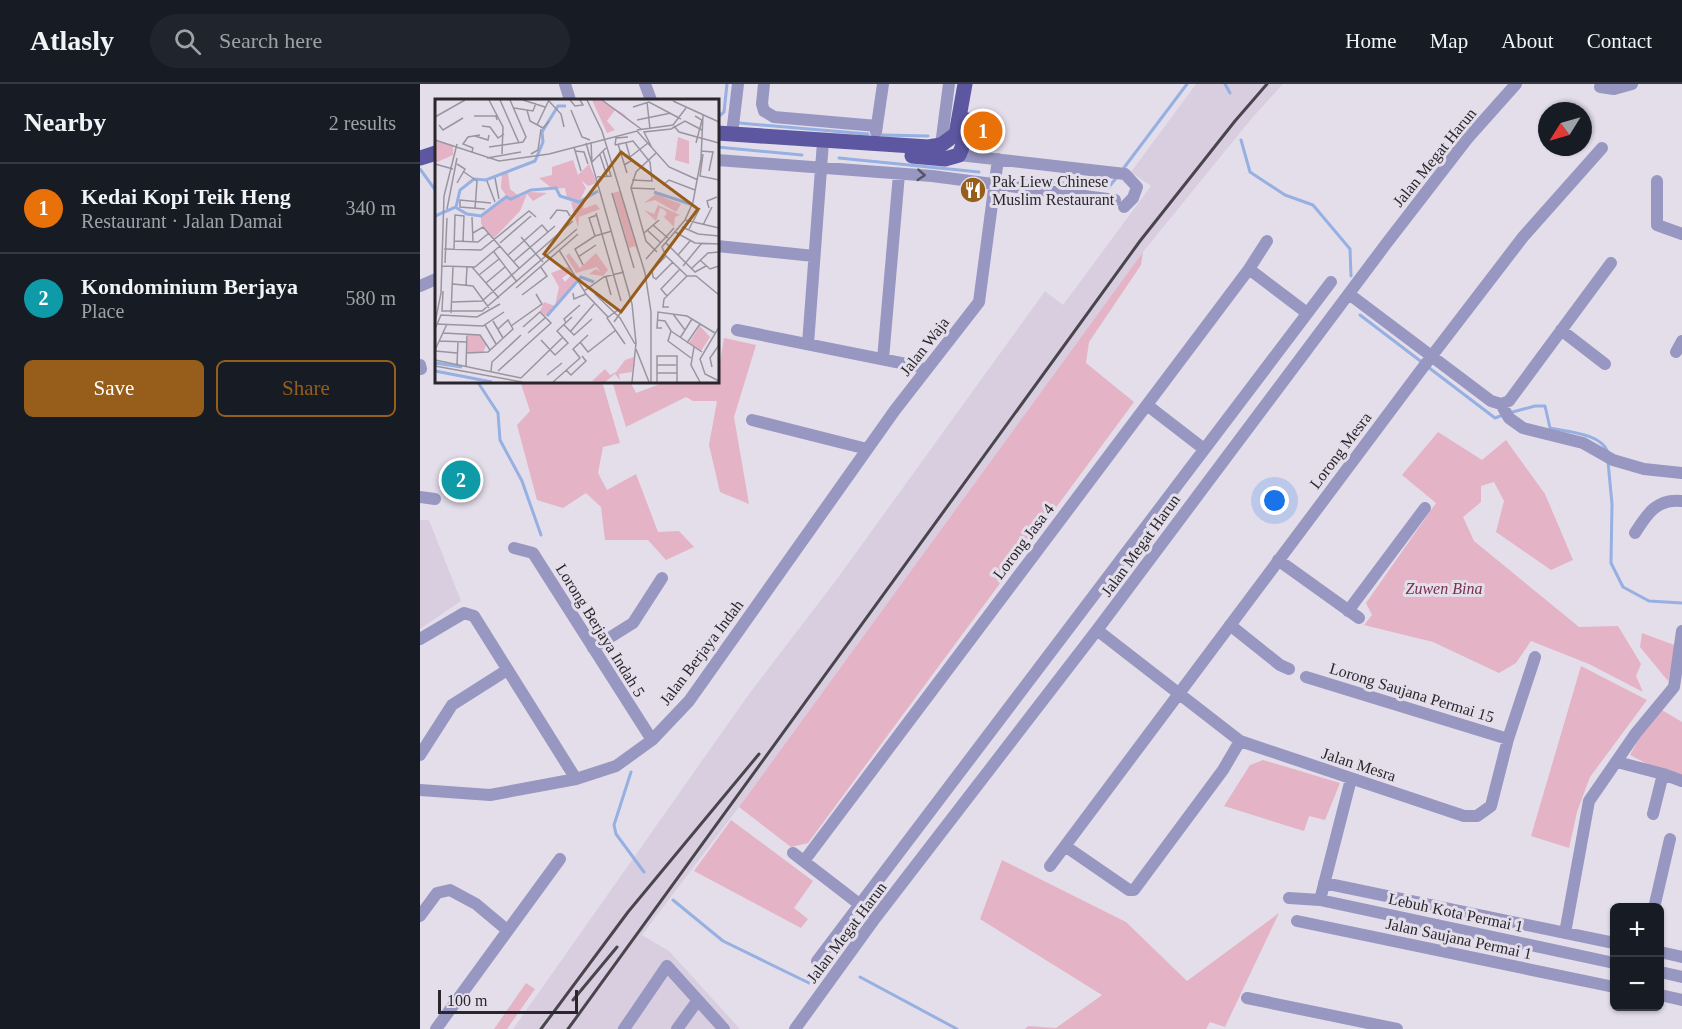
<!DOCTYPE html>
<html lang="en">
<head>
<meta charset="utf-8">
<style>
  :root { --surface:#171b24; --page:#20242c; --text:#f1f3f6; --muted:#9ea1a6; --line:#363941; --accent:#975d1a }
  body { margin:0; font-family:"Times New Roman",serif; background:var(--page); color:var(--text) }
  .controls { position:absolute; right:18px; bottom:18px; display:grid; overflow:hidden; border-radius:9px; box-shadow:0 2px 4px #0004 }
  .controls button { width:54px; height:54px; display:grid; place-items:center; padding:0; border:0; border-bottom:2px solid var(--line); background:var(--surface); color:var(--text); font:30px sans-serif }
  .compass { position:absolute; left:1118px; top:18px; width:54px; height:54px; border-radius:50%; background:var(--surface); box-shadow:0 2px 4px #0004; rotate:233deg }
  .scale { position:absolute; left:18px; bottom:15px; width:140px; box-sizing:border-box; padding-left:6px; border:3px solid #29272c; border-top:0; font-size:16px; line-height:21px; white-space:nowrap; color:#29272c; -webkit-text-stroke:4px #e4deeb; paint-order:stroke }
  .you { position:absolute; left:855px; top:417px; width:21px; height:21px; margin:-15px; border:4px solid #fff; border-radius:50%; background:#1a73e8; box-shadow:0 0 0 9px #1a73e833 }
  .badge { display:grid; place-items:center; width:39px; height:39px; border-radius:50%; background:var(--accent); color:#fff; font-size:20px; font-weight:700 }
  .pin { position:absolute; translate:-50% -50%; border:3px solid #fff; box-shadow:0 2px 6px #0006 }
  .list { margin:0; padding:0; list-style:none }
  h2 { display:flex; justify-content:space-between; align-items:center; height:78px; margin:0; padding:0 24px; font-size:26px }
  h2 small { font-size:20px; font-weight:400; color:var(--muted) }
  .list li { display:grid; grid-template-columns:39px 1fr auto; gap:18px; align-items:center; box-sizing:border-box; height:90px; padding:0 24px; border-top:2px solid var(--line) }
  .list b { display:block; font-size:22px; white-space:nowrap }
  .list p { margin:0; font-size:20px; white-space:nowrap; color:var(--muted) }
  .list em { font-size:20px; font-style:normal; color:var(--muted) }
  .actions { display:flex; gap:12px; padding:18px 24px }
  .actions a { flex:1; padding:14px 0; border:2px solid var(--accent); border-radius:9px; text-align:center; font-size:21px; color:var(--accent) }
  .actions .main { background:var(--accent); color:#fff }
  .icon { flex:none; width:33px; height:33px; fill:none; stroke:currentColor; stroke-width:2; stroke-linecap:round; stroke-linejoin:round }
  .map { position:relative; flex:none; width:1262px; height:945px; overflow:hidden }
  header { display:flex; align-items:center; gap:36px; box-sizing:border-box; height:84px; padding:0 30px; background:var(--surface); border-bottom:2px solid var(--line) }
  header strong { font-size:28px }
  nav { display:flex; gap:33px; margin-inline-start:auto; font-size:21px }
  .search { width:420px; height:54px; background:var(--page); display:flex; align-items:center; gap:15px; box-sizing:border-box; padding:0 21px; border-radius:33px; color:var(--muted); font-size:22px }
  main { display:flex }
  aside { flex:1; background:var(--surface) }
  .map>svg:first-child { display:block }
</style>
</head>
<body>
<header>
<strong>Atlasly</strong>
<div class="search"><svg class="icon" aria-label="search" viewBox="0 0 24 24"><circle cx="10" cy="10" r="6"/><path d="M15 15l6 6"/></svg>Search here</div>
<nav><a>Home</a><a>Map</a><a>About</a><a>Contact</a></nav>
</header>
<main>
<aside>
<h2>Nearby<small>2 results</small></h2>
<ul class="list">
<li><span class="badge" style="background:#e8710a">1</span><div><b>Kedai Kopi Teik Heng</b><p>Restaurant · Jalan Damai</p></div><em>340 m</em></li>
<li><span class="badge" style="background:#0f9aa8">2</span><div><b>Kondominium Berjaya</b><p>Place</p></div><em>580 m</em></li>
</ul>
<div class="actions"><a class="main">Save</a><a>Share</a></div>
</aside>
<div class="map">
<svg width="1262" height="945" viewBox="0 0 1262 945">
  <rect width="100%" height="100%" fill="#e4deeb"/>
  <path fill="#d8cee0" d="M776 0H863L832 34 723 168 319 723 222 851 249 867 320 945H93L329 610 417 495 625 207 643 221 731 102 711 88Z
    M0 436H9L41 517 0 545Z"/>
  <path fill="#e4b3c5" d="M723 168 721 181 669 258 666 279 714 318 388 759 371 763 319 723Z
    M304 254 336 261 314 333 329 420 300 408 289 361 297 317H273L266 313 206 343 192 297H210L216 309 248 297H297Z
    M100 297H182L200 359 183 363 178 389 187 406 216 390 238 448 259 447 274 463 246 476 228 456H185L181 423 166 409 143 424 117 416 97 341 110 327Z
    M1018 348 1062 376 1086 356 1125 410 1153 476 1131 486 1076 448 1084 417 1074 398 1061 402V418L1043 433 1054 457 1159 543 1198 542 1221 580 1216 592 1223 608 1169 580 1111 557 1096 579 1079 589 1013 558 944 541 952 531 946 519 1016 419 982 391Z
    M1222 549 1257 562 1248 597 1220 563Z
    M1161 582 1227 616 1170 693 1157 728 1149 764 1111 752Z
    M1242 626 1262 638V698L1210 671 1225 645Z
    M843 676 920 699 905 736 889 732 884 747 804 722 830 681Z
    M311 736 393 797 374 824 388 835 381 844 274 787Z
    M582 776 706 838 767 897 859 829 805 943 790 938 786 945H605L608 942 636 944 682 911 560 835Z
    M106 899 115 905 87 945H74Z"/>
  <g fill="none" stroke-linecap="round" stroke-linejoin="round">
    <path stroke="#95b0e1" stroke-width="3" d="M805 0 810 9
      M297 34 304 28 307 0
      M319 39 448 50
      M462 51 508 52
      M821 56 830 88 865 111 893 121 930 165 931 192
      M297 63 382 71
      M419 74 559 88
      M0 85 16 107
      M703 85 767 0
      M600 94 688 104 697 93
      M940 231 1003 279
      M1008 283 1075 334 1083 331
      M57 297 78 329 80 356 102 397 121 451
      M1089 329 1115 322H1125L1130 344C1148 348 1180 349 1188 368
      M1188 378 1192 420 1191 479 1203 503 1229 517 1262 519
      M211 688 194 741 196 750 224 788
      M253 816 303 857 389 899
      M440 893 537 945"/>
    <path stroke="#9797c1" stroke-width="12" d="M145 0 150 16
      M225 0 231 16
      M344 0 342 20 344 27 354 33 457 42
      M1180 3 1194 5 1212 0
      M456 48 463 0
      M312 50 318 0
      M521 61 529 0
      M539 71 705 90 717 103 713 114 704 123
      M297 76 512 92 695 116
      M1237 97V141L1262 150
      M297 162 394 172
      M829 185 887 229
      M0 202 16 195
      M929 210 1071 317 1081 320 1089 334 1103 344 1163 359 1193 376 1224 385 1262 389
      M317 246 496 282 506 286
      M1141 246 1185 280
      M388 260 403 58
      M1256 268 1262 257
      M463 275 479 90
      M0 281 1 285
      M1081 320 1089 317 1191 179
      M727 321 784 365
      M332 336 447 365
      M0 413 15 415
      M1215 449C1227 430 1237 414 1262 417
      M94 464 113 469 232 656
      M858 476 939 534
      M928 527 1005 424
      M810 541 860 581 869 585
      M677 546 820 657 1044 732H1057L1071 722 1088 655 1115 573
      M0 555 44 529 54 532 156 695
      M173 564 213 539 242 494
      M886 593 1088 655
      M0 671 32 621 87 586
      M1197 678 1243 690 1233 730
      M1243 690 1262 697
      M0 706 70 711 156 695 196 682 232 656 269 617 475 326 559 218 578 75
      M645 762 709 806H714L803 686 820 657
      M373 769 456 833
      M384 777 829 185 847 157
      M630 782 1001 286 1103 153 1182 64
      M904 799 1194 859
      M869 814 900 816 1194 879
      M900 816 931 695
      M1234 824 1250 755
      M0 832 17 809 30 806 56 820 87 846
      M877 837 1194 903
      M1145 849 1169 717 1216 649 1254 603 1262 547
      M1240 868 1262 873
      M397 877 911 198
      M1240 888 1262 893
      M1240 911 1262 916
      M827 914 977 945
      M16 945 140 775
      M204 945 247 882 304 945
      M257 945 278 916
      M375 945 456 833 677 546 966 160 1047 55 1096 0"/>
    <path stroke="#5d57a1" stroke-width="15" d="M297 49 508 63 521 61 536 50 545 0
      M492 72 525 75 539 71 545 56 548 36
      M0 74 16 69"/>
    <path stroke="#48464c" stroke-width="3" d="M153 916 197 863
      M121 945 208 828 339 670
      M148 945 720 157 815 37 847 0"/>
  </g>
  <defs><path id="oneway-chevron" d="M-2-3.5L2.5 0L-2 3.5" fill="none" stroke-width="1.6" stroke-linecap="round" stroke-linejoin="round" transform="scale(1.5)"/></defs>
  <use stroke="#555468" href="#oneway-chevron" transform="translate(501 91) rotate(4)"/>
  <defs>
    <g id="restaurant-disc" transform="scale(1.35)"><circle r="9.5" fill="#975d1a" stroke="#e4deeb"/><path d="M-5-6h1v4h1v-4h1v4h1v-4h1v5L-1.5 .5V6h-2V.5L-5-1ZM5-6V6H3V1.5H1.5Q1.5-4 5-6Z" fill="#fff"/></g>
  </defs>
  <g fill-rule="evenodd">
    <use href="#restaurant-disc" x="553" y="106"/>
  </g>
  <g text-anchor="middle" stroke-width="6" stroke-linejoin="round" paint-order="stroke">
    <g font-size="16" fill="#29272c" stroke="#e4deeb">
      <text transform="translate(1014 73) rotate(-51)" y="6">Jalan Megat Harun</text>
      <text transform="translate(504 262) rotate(-52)" y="6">Jalan Waja</text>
      <text transform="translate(920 366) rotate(-53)" y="6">Lorong Mesra</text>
      <text transform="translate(603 457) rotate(-53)" y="6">Lorong Jasa 4</text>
      <text transform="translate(720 461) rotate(-54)" y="6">Jalan Megat Harun</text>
      <text transform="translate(181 546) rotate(58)" y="6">Lorong Berjaya Indah 5</text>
      <text transform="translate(281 568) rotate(-53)" y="6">Jalan Berjaya Indah</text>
      <text transform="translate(992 608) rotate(17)" y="6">Lorong Saujana Permai 15</text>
      <text transform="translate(939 680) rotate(18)" y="6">Jalan Mesra</text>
      <text transform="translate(1036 828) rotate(12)" y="6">Lebuh Kota Permai 1</text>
      <text transform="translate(426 848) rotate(-53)" y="6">Jalan Megat Harun</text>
      <text transform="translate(1039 854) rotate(12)" y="6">Jalan Saujana Permai 1</text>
    </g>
    <g font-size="16" fill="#29272c" stroke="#e4deeb" text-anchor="start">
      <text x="572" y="103">Pak Liew Chinese<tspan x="572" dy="18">Muslim Restaurant</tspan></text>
    </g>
    <g font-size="16" font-style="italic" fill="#762f4e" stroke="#e4deeb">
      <text x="1024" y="510">Zuwen Bina</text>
    </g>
  </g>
  <g transform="translate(15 15)">
    <rect width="284" height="284" fill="#e4deeb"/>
    <path d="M157 1H166L189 15 199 26 180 11 172 22 180 31 172 34ZM243 38 254 42V65L240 61ZM0 42 18 47V56L0 64ZM138 61 143 76 154 65 162 84 153 87 146 81 151 89 144 103 132 99 130 89 118 90 104 79 117 76V68ZM67 74H73L75 90 85 98 95 93 112 94 98 102 92 95 85 112 59 139 46 125V118L72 98 66 89ZM185 92 205 159 200 147 194 149 178 94ZM222 94 230 99 246 105 241 113 220 101 209 104ZM149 101 148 110 161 105 165 110 144 118 143 129 136 103ZM223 106 245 116 240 118 239 128 229 118 232 114 228 110 225 109 221 122 209 111 219 115ZM134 154 145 169 161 154 173 171 168 177 154 175 161 170 165 173 162 168 141 174 131 157ZM135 167 136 173 127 179 130 183 137 175 142 181 111 217 105 212 109 203 120 207 124 188 116 174ZM265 227 275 238 266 252 254 244ZM33 236H44L51 246 48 254 32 253ZM199 258 197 273 184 275 185 281 180 275 170 283 157 282 170 270 175 276 181 273 190 261Z" fill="#e4b3c5"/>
    <path fill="none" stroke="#95b0e1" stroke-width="3" d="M219 93 255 105M20 108 32 115 46 117 71 98 76 100 96 91 121 89 125 97 144 103 163 92M0 117 21 108 25 91 39 80 51 81 100 62 108 43 107 33 123 7H131M112 217 146 178 159 183M0 264 27 268M0 272 57 283"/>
    <path fill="none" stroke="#99959f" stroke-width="1.5" d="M54 1 68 28 67 55M65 1 84 44M88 1 110 8M113 1 126 15 129 28M135 1 140 7 148 6 145 1M152 1 167 32 210 174 216 213V283M167 1 206 30M238 2 284 23M212 3 215 30M198 8 214 3 246 20M79 9 98 12 101 4M92 11 95 22 108 29 114 22M136 11 147 38 155 41M39 17H61L62 21M260 17 267 21 261 44M0 18 30 1M202 21 236 14M4 26 8 31 28 19M102 26 114 1M47 27 55 28 63 39 69 35M239 27 244 33 284 44M202 31 238 26 251 9M40 37 53 41 54 36M0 41 64 62 114 55 202 32 234 68 263 81M156 43 157 64M151 44 197 205 201 244 197 283M183 45 192 74M180 46 198 42 215 63 217 82 197 81M180 46 181 39 193 38M54 48 88 43 91 38 75 1M139 48 146 72M217 49 209 33 236 30 250 22 267 31M140 52 149 53 153 65M266 52 278 53 274 72M37 53 38 49 28 45 33 38 45 36M221 54 201 73 196 89 211 142 222 153M96 55 103 51 106 30M268 55 265 77 284 81M165 56 172 77M195 58 213 44M52 59 86 53M157 63 171 49M0 65 18 70M22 65 30 70 22 84M189 66 196 62 191 44M29 73 42 82 40 110M162 78 176 77 168 52M60 79 64 100M52 82 60 103M228 86 234 81 260 91M196 89 220 90M177 94 199 169M274 109 272 102 282 98M12 110 22 59M50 110 25 108V101L56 104M161 114 186 202M37 118 38 142M115 120 122 111 132 112 135 117M250 121 284 129M218 126 233 139M268 126 277 108M247 128 263 135 284 137M254 130 265 109M212 131 226 144M240 133 260 144 284 145M38 134 48 128 84 169M209 134 224 121M160 137 154 119 162 116M86 138 108 163M19 142 43 143 54 134M65 144 96 117M231 144 260 173 271 167M9 150 46 151 94 112 101 118M19 150 20 116 29 117 28 142M124 151 151 195 173 218M59 153 82 183M229 155 252 177H261L284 196M73 156 107 126 113 133M243 156 255 142M231 157 217 171 218 178 221 180 238 163M231 157 227 148 250 121 258 103 266 60 268 16M143 158 161 146M211 160 239 129M265 161 275 170 284 167M78 163 120 127M10 164 12 119M148 166 140 150 160 137 177 132M7 167 40 168 65 147M248 167 266 145M37 168 64 199M257 169 273 154 284 153M44 176 64 160M171 178 176 196M51 184 70 168M18 185 38 187 54 209M31 186 32 168M81 189 143 135M8 192 7 212H47L142 130M149 192 169 178 189 173M138 194 139 200 151 195M160 195 185 219 200 245M87 196 112 177 105 167M232 197 226 190 245 170M17 203 47 202 138 122M234 208H228L229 200 252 177M183 211 172 219 190 245M16 214 18 168M238 215 250 231M222 221 230 222 236 232 267 253M58 222 68 239M179 223 191 206M0 224 6 194 9 97 22 45M131 224 129 220 145 206M1 225 48 227 69 213M50 226 61 245M129 226 139 236 157 220M76 227 107 205 101 195M284 228 265 260 270 275 284 282M227 229H222L223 213 252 217 280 234M0 230 6 216 42 218 65 205M236 232 233 242 256 259M135 233 159 205M8 234 45 236 55 251M93 234 110 219M245 239 257 220M106 241 120 256 133 244 122 232 137 218M4 242 32 243M145 243 153 253 181 231M252 244 265 225M259 248 256 266 265 283M201 250 214 283M0 251 12 225M0 252 22 254M31 254 53 253 78 230 73 221 63 230M0 261 86 279M22 265 23 243M222 266H241M0 267 87 283M31 267 32 235M277 268 275 259 284 246M131 271 136 276 151 262 147 257M56 272 57 263 86 236M63 272 116 224 105 213 88 228M222 274H242M112 276 127 264M86 279 128 238M118 283 145 259 138 250 153 236M222 283V257H242V283"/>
    <path fill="#975d1a" fill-opacity="0.15" stroke="#975d1a" stroke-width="3" d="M186 53 263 110 186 213 109 155Z"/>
    <rect width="284" height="284" fill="none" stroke="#29272c" stroke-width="3"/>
  </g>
</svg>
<div class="controls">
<button>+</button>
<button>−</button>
</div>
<svg class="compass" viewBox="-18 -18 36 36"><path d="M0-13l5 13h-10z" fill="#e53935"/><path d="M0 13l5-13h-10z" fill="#9ea1a6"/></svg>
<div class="scale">100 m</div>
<div class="you"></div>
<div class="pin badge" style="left:563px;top:47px;background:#e8710a">1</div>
<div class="pin badge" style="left:41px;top:396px;background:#0f9aa8">2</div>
</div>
</main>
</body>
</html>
